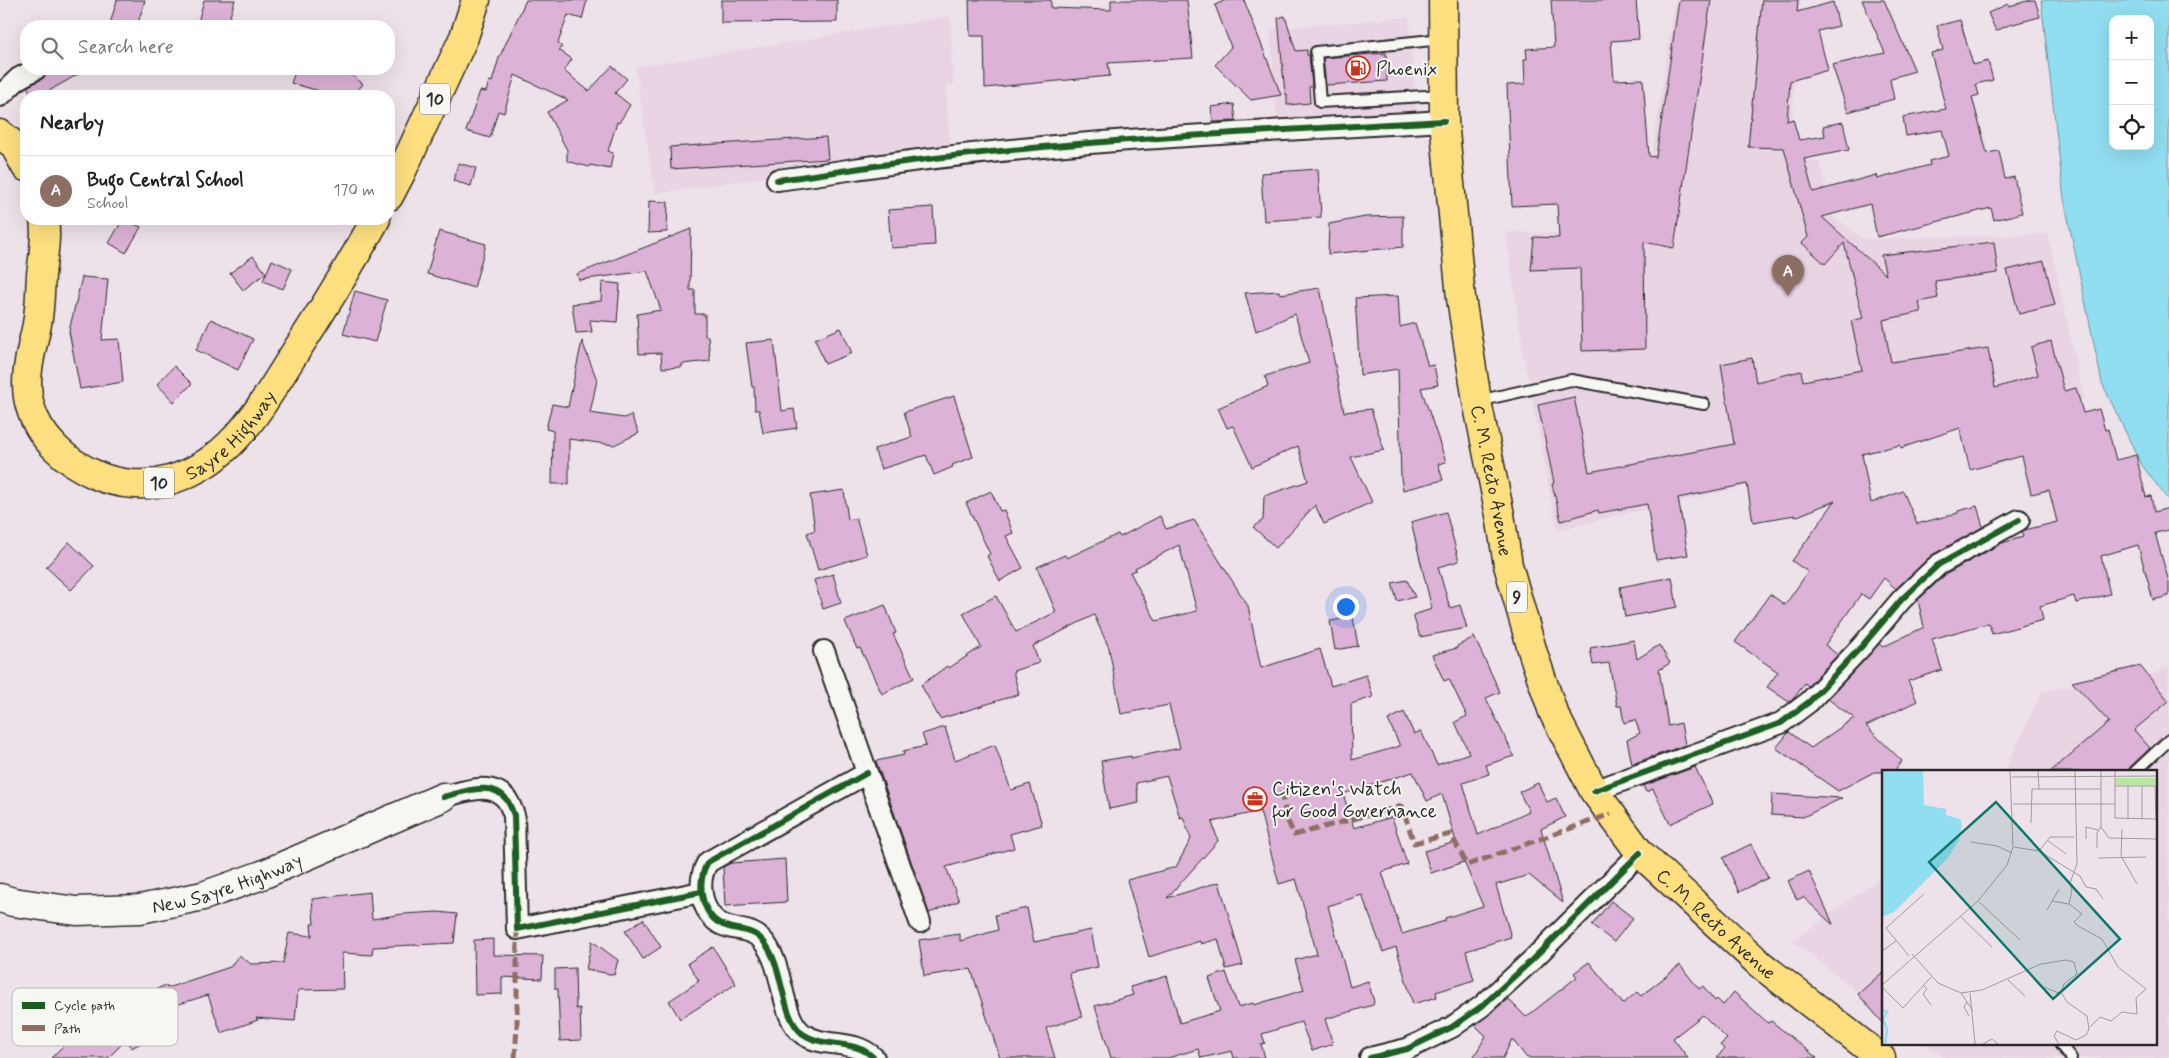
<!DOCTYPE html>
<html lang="en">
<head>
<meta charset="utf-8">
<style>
  :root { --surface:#fff; --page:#f6f6f6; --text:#202124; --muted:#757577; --line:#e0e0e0; --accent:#c8321e }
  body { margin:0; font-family:Mynerve,sans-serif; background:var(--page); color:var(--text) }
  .controls { position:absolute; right:15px; top:15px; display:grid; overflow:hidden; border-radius:10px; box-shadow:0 5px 20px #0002 }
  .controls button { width:45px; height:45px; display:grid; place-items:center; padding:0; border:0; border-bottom:1px solid var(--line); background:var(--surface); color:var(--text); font:25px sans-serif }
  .you { position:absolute; left:1345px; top:606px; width:18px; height:18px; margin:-12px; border:4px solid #fff; border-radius:50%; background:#1a73e8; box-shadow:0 0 0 8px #1a73e833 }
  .badge { display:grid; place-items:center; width:32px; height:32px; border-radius:50%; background:var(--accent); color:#fff; font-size:16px; font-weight:700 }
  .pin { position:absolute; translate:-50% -41px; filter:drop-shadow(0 1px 2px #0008) }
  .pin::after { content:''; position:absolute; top:26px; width:18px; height:15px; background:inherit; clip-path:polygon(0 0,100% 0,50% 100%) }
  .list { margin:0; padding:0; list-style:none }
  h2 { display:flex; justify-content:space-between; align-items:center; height:65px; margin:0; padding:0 20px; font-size:21px }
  h2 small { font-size:16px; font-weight:400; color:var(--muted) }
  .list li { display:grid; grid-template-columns:32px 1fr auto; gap:15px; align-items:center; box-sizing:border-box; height:70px; padding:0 20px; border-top:1px solid var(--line) }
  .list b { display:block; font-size:19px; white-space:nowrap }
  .list p { margin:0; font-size:16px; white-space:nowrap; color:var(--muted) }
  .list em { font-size:16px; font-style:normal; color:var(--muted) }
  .icon { flex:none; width:28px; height:28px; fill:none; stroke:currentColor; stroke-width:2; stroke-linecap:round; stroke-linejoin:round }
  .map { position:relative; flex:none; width:2169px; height:1058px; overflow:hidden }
  .search { position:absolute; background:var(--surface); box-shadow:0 5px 20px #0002; left:20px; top:20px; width:375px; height:55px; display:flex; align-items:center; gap:12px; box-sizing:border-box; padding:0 18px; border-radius:20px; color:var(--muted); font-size:19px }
  .panel { position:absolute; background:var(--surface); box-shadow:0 5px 20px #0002; left:20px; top:90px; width:375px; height:135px; border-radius:20px }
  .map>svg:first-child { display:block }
</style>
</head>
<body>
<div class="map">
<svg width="2169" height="1058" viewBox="0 0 2169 1058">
  <rect width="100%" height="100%" fill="#eee2ea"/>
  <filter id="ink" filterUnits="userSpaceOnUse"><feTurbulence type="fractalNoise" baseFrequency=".02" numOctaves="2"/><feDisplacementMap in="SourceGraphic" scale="10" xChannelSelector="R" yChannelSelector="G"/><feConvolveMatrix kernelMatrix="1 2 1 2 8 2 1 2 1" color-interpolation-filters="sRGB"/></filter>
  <g filter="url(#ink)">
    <path fill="#e9d4e4" d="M1675 0H1801L1789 158 1820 162 1833 217 1864 239 2048 234 2084 399 1901 444 1743 487 1557 530 1523 353 1506 232 1640 234Z
      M951 16 953 84 946 85 950 149 655 194 635 67Z
      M1409 17 1416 110 1277 121 1270 29Z
      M2169 666V1058H1944L1926 1044H2155V772H2004L2042 691 2150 676Z
      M1883 876V1011L1792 941Z"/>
    <path fill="#90def0" stroke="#6896a1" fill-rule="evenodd" d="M2041 0H2169V501L2141 464 2102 383 2064 199ZM2113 19H2150V146H2113Z"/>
    <path fill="#dcb2d7" stroke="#2b2b2b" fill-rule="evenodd" d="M117 0H145L137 26H120L110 24Z
      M204 0H235L227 26H197Z
      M526 0H587L582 19 568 15 558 43 562 47 559 50 572 59 564 71 589 91 612 66 627 79 615 93 630 105 619 123 617 122 608 151 613 153 610 169 590 165 589 167 567 161V150L547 112 568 100 515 75 504 113 498 111 490 138 466 131 480 91 486 92 489 81 492 82 499 58Z
      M721 0H837V22L721 23Z
      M969 0H1051V8L1111 10V0H1187L1193 58 1108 63 1110 76 985 88 984 36H970Z
      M1226 0H1244L1281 95 1251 100 1215 65 1231 47 1215 5Z
      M1551 0H1636L1639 39 1611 41 1614 80 1643 79 1649 156 1656 157 1679 0H1711L1674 248 1644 242 1645 349 1582 351 1580 268 1531 270 1534 237 1559 238 1557 204 1512 206 1507 85 1525 84 1524 59H1527L1526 49 1554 47Z
      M1762 0H1798L1797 12 1833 2 1839 26 1818 31 1828 70 1790 81 1787 121 1793 119 1799 140 1825 136 1823 126 1843 122 1849 150 1804 159 1813 192 1876 175 1877 179 1930 165 1929 161 1949 156 1942 130 1906 136 1903 117 1946 109 1931 53 1943 50 1937 26 1960 20 1973 65 1988 61 1993 80 1976 84 1979 95 1972 97 1987 153 1999 151 2005 179 2014 177 2022 213 1994 220 1991 208 1877 237 1870 204 1822 217 1886 275 1881 255 1994 242 1998 273 1935 281 1938 298 1919 302 1921 312 1883 320 1891 362 1988 348 1995 388 2038 375 2031 347 2051 341 2064 391 2076 388 2083 413 2099 409 2105 430 2108 429 2116 460 2136 455 2146 497 2151 496 2154 512 2169 508V530L2155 533 2169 582V596L2153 600 2138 545 2101 556 2110 594 2076 603 2074 596 2040 606 2043 620 1992 634 1989 623 1932 639 1942 670 1908 681 1917 701 1866 726 1902 761 1893 772H1874L1838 791 1776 748 1789 732 1811 748 1854 718 1828 699 1879 644 1883 647 1924 627 1918 600 1945 575 2002 543 2023 537 2022 532 2025 530 2057 522 2049 490 2031 494 2022 456 1970 470 1960 428 1901 448 1900 445 1862 454 1871 503 1903 491 1917 524 1958 513V511L1977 506 1983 527 1932 555 1896 589 1884 578 1869 599 1861 594 1825 645 1838 655 1808 686 1805 683 1795 697 1789 702 1767 687 1778 672 1735 642 1770 594 1785 605 1808 572 1792 561 1835 501 1795 517V515L1753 522 1747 484 1678 498 1688 555 1656 560 1647 504 1599 513 1598 510 1561 521 1552 484 1554 483 1538 405 1574 397 1589 472 1734 444 1721 364 1752 358 1756 382 1801 371 1803 381 1862 370 1851 321 1863 318 1844 243 1825 264 1802 243 1808 237 1784 148 1748 147Z
      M1862 0H1884L1915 71 1891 78 1890 80 1894 99 1848 112 1832 65 1885 53Z
      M2031 0H2035L2040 17 2009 25 1996 31 1988 13 2008 4 2009 6Z
      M1285 16 1296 51 1307 50V55H1309L1312 86 1309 87 1310 103 1287 105V94H1285L1278 18Z
      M1386 53 1387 81 1326 85 1323 58Z
      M53 69H87L40 96H33L27 87 42 79 47 72Z
      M296 69H316L329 72 332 69H345L363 84 353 96H337L291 83Z
      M1234 104 1236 121 1213 122 1211 107Z
      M826 137 828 159 671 169 670 147Z
      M458 163 476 168 471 186 453 181Z
      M1318 169 1321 217 1264 221 1261 173Z
      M649 201 668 202 667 232 648 233Z
      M933 207 935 245 891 248 888 210Z
      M1403 216V247L1328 254 1329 224 1365 217Z
      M123 219 141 227 126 253 109 243Z
      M691 229 690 290H695V314H705V336H708L710 361 682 364V367L662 368 661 353 639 354 637 314 661 310 647 271 579 280 577 274Z
      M439 231 486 244 474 288 427 274Z
      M253 256 266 273 243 290 230 273Z
      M272 260 292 269 283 289 263 281Z
      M2044 261 2055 305 2019 314 2007 270Z
      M82 277 108 279 102 340 119 339 123 382 80 389 69 331Z
      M602 282 620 284 617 322 590 320 592 332 576 333 572 304 601 301Z
      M1320 288 1344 412 1371 409 1384 450 1351 457 1372 502 1324 524 1315 505 1276 548 1253 527 1263 520 1264 496 1308 481 1298 446 1252 467 1233 426 1227 428 1218 408 1268 386 1265 376 1309 363 1295 314 1256 331 1245 293 1279 291 1280 294Z
      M355 291 387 300 375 342 343 334Z
      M1398 296 1400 327 1415 323 1428 366 1434 365 1438 385 1421 388 1446 462 1438 464 1443 480 1403 490 1401 478 1398 369 1360 375 1355 298Z
      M211 319 253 339 238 370 196 350Z
      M841 328 852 353 825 364 815 339Z
      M774 340 782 411 794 409 797 428 763 433 759 410H755L754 387H752L746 343Z
      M582 341 597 380 590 413 624 418 631 415 639 433 614 445 569 439V484H552L553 431 546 429 552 404 568 407Z
      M174 366 192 384 174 402 157 384Z
      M954 396 973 457 952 465 953 467 934 475 926 455 881 469 874 449 912 437 904 412Z
      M844 490 848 520 856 518 867 555 818 570 807 533 815 530 810 495Z
      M991 491 1000 511 1004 510 1013 533 1006 536 1023 568 1000 581 987 556 990 554 966 503Z
      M1446 512 1459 561 1438 567 1450 608 1460 605 1467 628 1420 637 1413 615 1432 609 1411 522Z
      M1160 516 1166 529 1194 520 1248 606 1261 668 1320 649 1331 686 1366 675 1373 697 1351 704 1352 760 1400 746 1388 720 1404 712 1414 734 1421 731 1437 765 1469 753 1455 722 1467 716 1449 679 1444 681 1432 655 1457 648V646L1474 637 1500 692 1486 698 1514 756 1486 765 1489 774 1463 783 1478 835 1529 811 1519 792 1538 783 1547 802 1556 798 1565 817 1541 829 1563 903 1529 875 1496 885 1511 937 1466 951 1474 980 1436 992 1437 997 1413 1004 1396 947 1383 952 1362 895 1328 906 1350 987 1368 981 1374 1002 1373 1005 1325 1019 1333 1044 1312 1051 1301 1022 1262 1034 1265 1043 1261 1044 1265 1058H1234L1232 1051 1201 1058 1198 1049 1168 1058H1111L1095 1006 1133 995 1130 987 1167 976 1180 1023 1220 1011 1209 978 1226 972 1238 1007 1253 1003 1254 1005 1304 990 1295 960 1317 954 1296 879 1279 884 1260 811 1212 822 1218 841 1167 898 1219 882 1243 965 1226 969 1218 939 1201 944 1200 941 1149 957 1127 880 1176 867 1191 839 1183 817 1180 818 1167 776 1136 783 1139 803 1109 809 1101 761 1131 756V758L1180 748 1169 705 1121 714 1109 648 1094 615 1033 646 1039 663 1013 671 1019 694 940 719 921 685 947 666 949 668 981 647 963 613 996 596 1016 632 1056 612 1037 567 1065 555 1067 558 1118 534 1120 537ZM1179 545 1197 611 1156 621 1130 572 1136 570 1135 568ZM1413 772 1427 801 1442 794 1456 842 1424 851 1431 873 1464 862 1483 906 1445 918V921L1402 934 1382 872 1407 864 1392 817 1354 828 1343 794Z
      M69 542 94 566 71 590 46 567Z
      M833 574 841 603 823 609 814 580Z
      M1672 577 1677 607 1625 617 1620 587Z
      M1407 580 1415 597 1397 601 1392 583Z
      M885 605 896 633 893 634 914 678 882 694 860 648 857 649 845 621Z
      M1353 617 1358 646 1335 650 1330 621Z
      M1634 640 1637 659 1659 645 1670 663 1659 670 1668 726 1681 723 1685 745 1632 764 1627 740 1640 733 1635 720 1624 723 1621 706H1617L1609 663 1593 665 1590 648Z
      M2140 666 2169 701 2134 730 2150 748 2130 767 2128 772H2050L2109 722 2072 682Z
      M945 727 955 760 995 745 1011 790 1030 784 1042 825 1010 834 1014 848 946 867 959 901 929 913 876 761 904 755 903 751 926 746 922 734Z
      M1695 767 1713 804 1670 824 1653 789 1646 792 1643 786Z
      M1772 794 1842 798 1803 817 1771 815Z
      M1751 844 1768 878 1739 892 1723 858Z
      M785 859 787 902 725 906 723 867 731 863Z
      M1809 871 1833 924H1832L1803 897 1797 900 1788 881Z
      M370 892 372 919 403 914 438 912 457 914 454 943 373 947 372 955 342 953 343 989 298 990 295 1021 256 1018 258 1020 221 1033 208 995 154 1012 145 994 166 985 167 988 230 967 239 955 251 964 283 963 289 933 312 936 311 924H314L312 899Z
      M1611 901 1633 918 1614 942 1592 925Z
      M1027 908 1034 942 1091 930 1098 967 1069 973 1082 1017 1046 1028 1055 1058H1000L971 969 924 976 919 940 960 934V941L998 930 995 915Z
      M643 919 661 947 643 959 625 931Z
      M493 939V955L543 956 542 979 502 977V994L475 995 474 940Z
      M592 941 618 960 614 975 586 969Z
      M713 947 736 984 680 1019 669 1001 699 981 688 963Z
      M1589 962 1623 1004 1637 992 1641 996 1680 965 1699 989 1703 986 1715 1001 1717 999 1723 1005 1734 992 1768 1023 1771 1021 1817 1058H1717L1724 1049 1720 1045 1727 1039 1703 1015 1673 1038 1688 1058H1527L1512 1039 1503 1058H1473L1486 1036 1475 1025 1508 999 1526 1017 1577 977 1574 973Z
      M575 968 576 1009 580 1008 581 1040 560 1041 558 989H555V969Z
      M1883 972V1023L1858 994Z
      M165 1009 177 1026 131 1048 127 1039 108 1058H51L73 1036 75 1038 98 1012 127 1038 123 1029Z"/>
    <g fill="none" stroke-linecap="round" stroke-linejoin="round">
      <g stroke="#2b2b2b" stroke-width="14">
        <path id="lane" d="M1442 39 1316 52 1320 102 1443 95
          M1478 401 1571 380 1704 404
          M2135 772 2169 740
          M2060 1044 2071 1058"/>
      </g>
      <g stroke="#2b2b2b" stroke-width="24">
        <path id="street" d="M0 96 19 78 36 69
          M777 180C824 174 872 166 919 160 1093 139 1269 131 1444 121
          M824 651 920 922
          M867 773 708 862C696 880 700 915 723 925 737 931 753 928 764 942 785 968 780 1017 803 1034 825 1049 854 1038 874 1058
          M1594 791 1781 723 1809 702 1862 646 1902 599 1938 565 2019 520
          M443 797C463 792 492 780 507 800 510 804 512 811 514 815L517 929 701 892
          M1370 1058 1407 1049 1452 1027 1482 1006 1532 960 1640 853"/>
      </g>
      <g stroke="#2b2b2b" stroke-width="31">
        <g id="secondary">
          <path id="s1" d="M0 898 13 902 76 911 140 909 203 896 262 875 443 797"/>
        </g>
      </g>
      <g stroke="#2b2b2b" stroke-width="31">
        <g id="highway">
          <path id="s2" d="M1443 0 1444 121 1461 298 1477 401 1500 515 1508 565 1533 653 1553 712 1594 791 1640 853 1761 965 1881 1058"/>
          <path d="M0 134 14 145 26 167"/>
          <path d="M389 196 401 173 464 37 476 0"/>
          <path id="s3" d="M44 219C47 238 43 256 41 275 40 291 40 308 37 324 32 350 22 379 30 406 39 438 66 462 96 475 118 485 146 487 170 480 234 461 262 404 296 351 324 308 351 264 376 219"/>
        </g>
      </g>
      <use href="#lane" stroke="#f6f6f2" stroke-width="10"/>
      <use href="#street" stroke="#f6f6f2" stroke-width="20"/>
      <use href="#secondary" stroke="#f6f6f2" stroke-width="28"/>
      <use href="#highway" stroke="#fddf80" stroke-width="28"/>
      <path stroke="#8d6e63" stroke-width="5" stroke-dasharray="10 5" stroke-linecap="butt" d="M1281 792 1287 819 1294 835 1402 806 1414 843 1451 834 1467 865 1611 814
        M515 1058 517 1026V929"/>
      <g stroke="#f6f6f2" stroke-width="9">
        <path id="cycleway" d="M777 180C824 174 872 166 919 160 1093 139 1269 131 1444 121
          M867 773 708 862C696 880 700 915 723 925 737 931 753 928 764 942 785 968 780 1017 803 1034 825 1049 854 1038 874 1058
          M1594 791 1781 723 1809 702 1862 646 1902 599 1938 565 2019 520
          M443 797C463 792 492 780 507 800 510 804 512 811 514 815L517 929 701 892
          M1370 1058 1407 1049 1452 1027 1482 1006 1532 960 1640 853"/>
      </g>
      <use href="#cycleway" stroke="#1b5e20" stroke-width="6"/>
    </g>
  </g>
  <defs>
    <g id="fuel-ring" transform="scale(1.25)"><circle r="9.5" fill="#f6f6f2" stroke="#c8321e" stroke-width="1.5"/><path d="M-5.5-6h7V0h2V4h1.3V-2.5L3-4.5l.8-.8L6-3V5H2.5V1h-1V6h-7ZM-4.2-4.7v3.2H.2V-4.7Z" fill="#c8321e"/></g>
    <g id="office-ring" transform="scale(1.25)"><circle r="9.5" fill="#f6f6f2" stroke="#c8321e" stroke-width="1.5"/><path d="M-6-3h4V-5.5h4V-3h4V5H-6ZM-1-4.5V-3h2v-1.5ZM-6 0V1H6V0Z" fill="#c8321e"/></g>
  </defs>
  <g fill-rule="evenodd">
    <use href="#fuel-ring" x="1358" y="68"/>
    <use href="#office-ring" x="1255" y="799"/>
  </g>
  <g text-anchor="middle" stroke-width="4" stroke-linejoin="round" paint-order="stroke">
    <g fill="#f6f6f2" stroke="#686867" stroke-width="1">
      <rect x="420" y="83.5" width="30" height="31" rx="4"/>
      <rect x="144" y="467.5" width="30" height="31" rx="4"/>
      <rect x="1507" y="581.5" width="20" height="31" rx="4"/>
    </g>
    <g font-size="18" font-weight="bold" fill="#2b2b2b">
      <text x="435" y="105">10</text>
      <text x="159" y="489">10</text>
      <text x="1517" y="603">9</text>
    </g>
    <g font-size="19" fill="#2b2b2b" stroke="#f6f6f2" text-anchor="start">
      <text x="1376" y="75">Phoenix</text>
      <text x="1272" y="795">Citizen's Watch<tspan x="1272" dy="22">for Good Governance</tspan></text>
    </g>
    <g font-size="19" fill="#2b2b2b" stroke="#f6f6f2">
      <text dy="7" stroke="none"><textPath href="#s3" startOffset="440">Sayre Highway</textPath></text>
      <text dy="7" stroke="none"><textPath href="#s2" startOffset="484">C. M. Recto Avenue</textPath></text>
      <text dy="7" stroke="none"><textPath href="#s1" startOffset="232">New Sayre Highway</textPath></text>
      <text dy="7" stroke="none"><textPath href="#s2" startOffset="994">C. M. Recto Avenue</textPath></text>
    </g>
  </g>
  <g transform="translate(1882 770)">
    <rect width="275" height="275" fill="#eee2ea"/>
    <path d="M233 8H275V15H233Z" fill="#bae6a3"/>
    <path d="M0 1H41L42 35 64 39V45L78 49 80 54 77 70 66 88 12 142 0 147Z" fill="#90def0"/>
    <path fill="none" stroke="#90def0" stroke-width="2.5" d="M0 239 5 242 1 249 5 259 3 274"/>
    <path fill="none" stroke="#a0999e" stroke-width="1" d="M156 1 157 19M233 1V48L275 49M130 7 275 6M233 16H275M246 16V49M260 16V49M273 16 274 49M131 34H233M149 53 150 19H219M219 57 227 68 275 69M219 57V1M240 59 239 86 255 114M204 69V57L216 60M165 70 184 84M89 72 115 76 130 83M132 77 157 81 198 106 204 117 214 119 221 129M215 78V63L219 57M157 81 168 67H192M216 88 264 87M170 131 187 134 200 144 192 152 196 156M97 132 138 170M187 134 190 120 188 113 195 94 193 1M165 140 177 119M79 147 110 177M196 156 220 169 236 197 264 219M0 181 14 171M30 184 56 213 79 223 100 220 159 194 184 190 192 192 195 204 182 214 179 222 185 232 205 246 207 259 204 265 194 270 175 261 172 266 177 274M27 186 4 158 42 124M126 210 143 226M0 215 96 131 125 95 131 77 128 1M41 215 45 219 41 224 49 235M0 217 21 238 49 207M162 217 179 224M79 223 91 241M88 223 93 274M85 232 82 237 87 246M208 257 218 247 229 251 240 242 255 244 254 228 264 219M101 274 110 269 116 274"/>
    <path fill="#0f766e" fill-opacity="0.15" stroke="#0f766e" stroke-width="2.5" d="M114 32 238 169 171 229 47 92Z"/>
    <rect width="275" height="275" fill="none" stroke="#2b2b2b" stroke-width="2.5"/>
  </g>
  <rect x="12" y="988" width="166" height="58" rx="8" fill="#f6f6f2" stroke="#b9b9b6" stroke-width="1"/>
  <rect x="22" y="1002" width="23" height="7" fill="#1b5e20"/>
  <rect x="22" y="1025" width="23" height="6" fill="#8d6e63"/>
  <g font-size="14" fill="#2b2b2b">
    <text x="54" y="1010">Cycle path</text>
    <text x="54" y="1033">Path</text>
  </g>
</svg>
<div class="controls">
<button>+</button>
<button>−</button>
<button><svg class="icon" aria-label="locate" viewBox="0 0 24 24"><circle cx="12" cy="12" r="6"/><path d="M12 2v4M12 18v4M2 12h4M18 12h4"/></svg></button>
</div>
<div class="you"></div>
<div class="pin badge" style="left:1788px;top:296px;background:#8d6e63">A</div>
<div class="search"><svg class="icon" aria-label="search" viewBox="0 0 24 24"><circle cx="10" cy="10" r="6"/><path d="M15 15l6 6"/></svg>Search here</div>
<section class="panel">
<h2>Nearby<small></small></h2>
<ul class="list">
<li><span class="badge" style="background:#8d6e63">A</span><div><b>Bugo Central School</b><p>School</p></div><em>170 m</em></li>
</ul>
</section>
</div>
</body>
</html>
